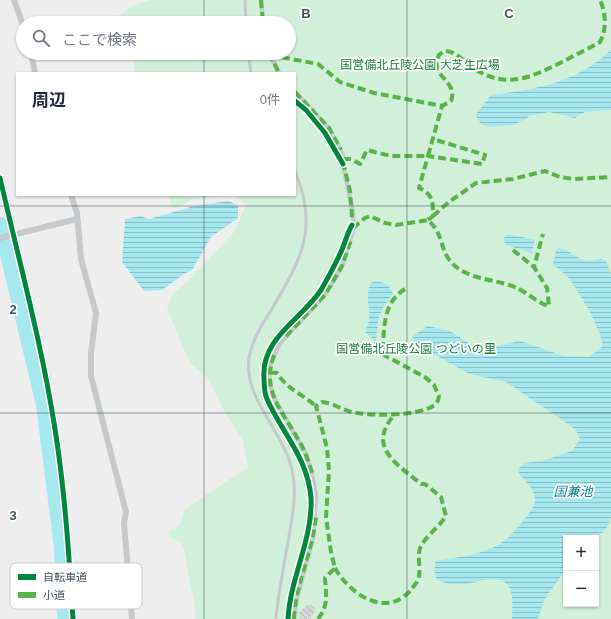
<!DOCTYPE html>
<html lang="ja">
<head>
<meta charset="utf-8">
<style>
  :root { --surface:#fff; --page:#f2f2f3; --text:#1f2937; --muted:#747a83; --line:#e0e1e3 }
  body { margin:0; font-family:Helvetica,"Noto Sans JP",sans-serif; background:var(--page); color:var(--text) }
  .controls { position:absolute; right:12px; bottom:12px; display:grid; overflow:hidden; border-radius:0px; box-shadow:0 1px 3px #0004 }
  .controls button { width:36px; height:36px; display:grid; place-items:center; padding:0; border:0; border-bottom:1px solid var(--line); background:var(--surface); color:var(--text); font:20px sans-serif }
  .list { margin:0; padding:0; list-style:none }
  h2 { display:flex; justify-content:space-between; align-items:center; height:52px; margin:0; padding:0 16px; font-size:17px }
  h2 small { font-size:13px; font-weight:400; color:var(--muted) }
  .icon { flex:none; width:22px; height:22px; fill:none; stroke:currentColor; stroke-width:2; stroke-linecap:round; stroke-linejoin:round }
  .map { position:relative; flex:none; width:611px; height:619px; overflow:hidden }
  .search { position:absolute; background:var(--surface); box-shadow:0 1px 3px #0004; left:16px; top:16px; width:280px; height:44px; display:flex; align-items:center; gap:10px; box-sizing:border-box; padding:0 14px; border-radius:22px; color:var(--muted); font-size:15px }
  .panel { position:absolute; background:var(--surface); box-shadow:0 1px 3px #0004; left:16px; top:72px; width:280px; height:124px; border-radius:0px }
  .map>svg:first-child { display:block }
</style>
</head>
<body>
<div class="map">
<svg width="611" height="619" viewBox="0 0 611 619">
  <defs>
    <pattern id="water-rules" width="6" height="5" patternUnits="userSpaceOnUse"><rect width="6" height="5" fill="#a5e8ee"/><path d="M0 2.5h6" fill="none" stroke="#88bfc4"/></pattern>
    <pattern id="building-back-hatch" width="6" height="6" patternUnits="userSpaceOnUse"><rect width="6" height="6" fill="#d6d7d7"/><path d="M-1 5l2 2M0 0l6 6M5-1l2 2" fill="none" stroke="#afb1b1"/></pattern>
  </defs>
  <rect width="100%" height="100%" fill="#efeeee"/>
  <path fill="#d1efd9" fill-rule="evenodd" d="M151 0H611V619H195V608L184 549 181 542 170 538 169 531 180 524 185 509 248 467 243 441 223 409 208 378 190 363 167 309 172 295 190 279 235 231 246 205 234 195 193 199 173 209 169 195H295V73H134V53H289V23H125L119 16 133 5ZM566 538H596V604H566Z"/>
  <path fill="url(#water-rules)" d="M611 50V110L585 112 575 118 549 112 530 116 514 125 488 127 481 124 476 116 477 113 491 95C535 90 578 82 611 50Z
    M229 201 238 206V218L211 237 192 270 184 274 162 290 144 291 122 262 125 219 141 216 149 219 194 206Z
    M508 234 535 240 532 253 506 245 503 239Z
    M559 248C577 252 580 267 601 258L607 263 611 275V518L606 529 596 538H566V569L544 600 538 619H512C512 612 513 604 512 597 509 568 481 583 464 584 455 585 446 584 437 580L434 571 436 561C458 557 485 555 504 541 511 536 517 528 523 521 528 515 536 506 535 498 534 485 520 480 518 469L524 463 542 461 572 451 580 439 577 432 571 426 506 382 469 374 417 345 412 338 414 335 428 326 450 331 475 347 498 346 520 341 564 356 589 357 603 346 600 334 590 312 570 279 553 264 556 250Z
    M376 281C385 283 390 285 393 294 376 314 378 321 376 346L371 337 365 332C366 328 369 324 369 319 371 306 364 298 371 283Z"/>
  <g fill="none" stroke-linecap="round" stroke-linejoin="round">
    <path stroke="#a5e8ee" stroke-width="14" d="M0 224 2 234
      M4 242 43 405 61 547 64 616"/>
  </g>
  <path fill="url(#building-back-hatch)" d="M307 605H311L315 608 314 613 309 619H301L299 617 300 612Z"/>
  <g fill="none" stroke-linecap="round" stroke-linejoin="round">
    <path stroke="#c5c9cb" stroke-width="3" d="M245 0 246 23
      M248 53 251 73
      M276 619C278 595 283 571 287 547 291 524 297 499 293 475 287 434 243 400 249 358 252 341 261 326 270 312 300 261 320 230 295 171"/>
    <path stroke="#c5c9cb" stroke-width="4.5" d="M261 0 263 23
      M269 53 279 73
      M294 619 297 598 313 538 316 494 311 470 305 452 273 396 269 378 271 363 280 343 325 295 342 266 353 231V213L343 164V155L329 128 295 92"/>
    <path stroke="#c5c9cb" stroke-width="6" d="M14 0 23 25
      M31 53 35 73
      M71 195 77 213 81 259 96 313 91 354V376L126 512 124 523 132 619
      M0 238 77 219"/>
    <path stroke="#c5c9cb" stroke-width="8" d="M0 178C19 261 42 345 55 429 65 492 69 555 73 619"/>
    <path stroke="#57b448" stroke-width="4" stroke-dasharray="8 4" stroke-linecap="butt" d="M261 0 263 23
      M269 53 279 73
      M270 55 318 64 340 82 374 93 442 106 451 101C459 80 428 77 439 55L444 51C457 50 467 66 478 71 509 89 534 76 562 62 575 55 588 49 600 42 607 28 606 14 600 0
      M295 92 329 128 341 150
      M343 159H351L360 164 367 150 391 156H428L442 106
      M343 162 350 191 353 229
      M433 216 449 202 476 183 513 179 545 171 560 177 574 179 611 177
      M428 220 433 216C433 202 433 194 419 188L428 156 482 164 485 155 433 139
      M353 228 365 218 370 216 385 223 396 225 428 220C444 234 439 248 451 262 468 281 495 278 517 288 526 292 541 305 549 306L547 288 534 267 543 234
      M513 250 534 267
      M286 336 325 295 342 266 351 240
      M274 355C261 390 282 411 298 439 305 450 309 463 313 476
      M270 372 277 373C286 388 303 395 316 406
      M335 568C349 593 384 618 409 592 412 588 416 584 418 580 422 570 416 555 421 546 427 535 439 527 446 516L441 497 425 484H421C396 463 366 447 395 414
      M294 619C295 583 314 550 316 514
      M318 619C329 605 326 595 325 578L335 568 331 552 326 517 329 471 327 448 316 406 322 402C334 403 345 412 357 413 375 416 417 416 433 406 437 404 438 401 439 396L434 385 425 377 382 354C385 331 381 304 405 289"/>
    <g stroke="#fff" stroke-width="8">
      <path id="cycleway" d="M295 101 306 110 325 133 343 164
        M0 178C19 261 42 345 55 429 65 492 69 555 73 619
        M288 619C290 578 313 539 311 498 308 458 282 433 267 399 264 392 264 385 264 378 261 338 301 320 321 290 329 276 337 262 343 247 346 239 348 232 352 225"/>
    </g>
    <use href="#cycleway" stroke="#00873e" stroke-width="5"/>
  </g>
  <path fill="none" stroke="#45535b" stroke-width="1" stroke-opacity="0.55" d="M204 0V23M407 0V619M204 53V73M204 195V619M0 206H611M0 413H611"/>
  <g text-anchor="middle" stroke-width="3.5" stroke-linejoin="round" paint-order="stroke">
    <g font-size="12" fill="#147e3c" stroke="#fff">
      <text x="420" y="69">国営備北丘陵公園 大芝生広場</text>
      <text x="416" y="353">国営備北丘陵公園 つどいの里</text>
    </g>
    <g font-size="13" font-style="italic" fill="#0a818c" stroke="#fff">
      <text x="573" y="496">国兼池</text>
    </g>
  </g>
  <rect x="10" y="563" width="132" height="46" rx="6" fill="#fff" stroke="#c7cbce" stroke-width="1"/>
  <rect x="18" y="574" width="18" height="6" fill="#00873e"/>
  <rect x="18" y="592" width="18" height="6" fill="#57b448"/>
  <g font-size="11" fill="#45535b">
    <text x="43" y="581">自転車道</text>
    <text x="43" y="599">小道</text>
  </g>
  <g font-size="13" text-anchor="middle" font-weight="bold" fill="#45535b" stroke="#fff" stroke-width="3.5" stroke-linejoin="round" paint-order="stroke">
    <text x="306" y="18">B</text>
    <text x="509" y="18">C</text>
    <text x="13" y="314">2</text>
    <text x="13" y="520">3</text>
  </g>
</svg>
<div class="controls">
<button>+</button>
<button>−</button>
</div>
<div class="search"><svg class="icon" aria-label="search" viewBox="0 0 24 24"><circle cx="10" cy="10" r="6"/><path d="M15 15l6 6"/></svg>ここで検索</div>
<section class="panel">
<h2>周辺<small>0件</small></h2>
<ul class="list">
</ul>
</section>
</div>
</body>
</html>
